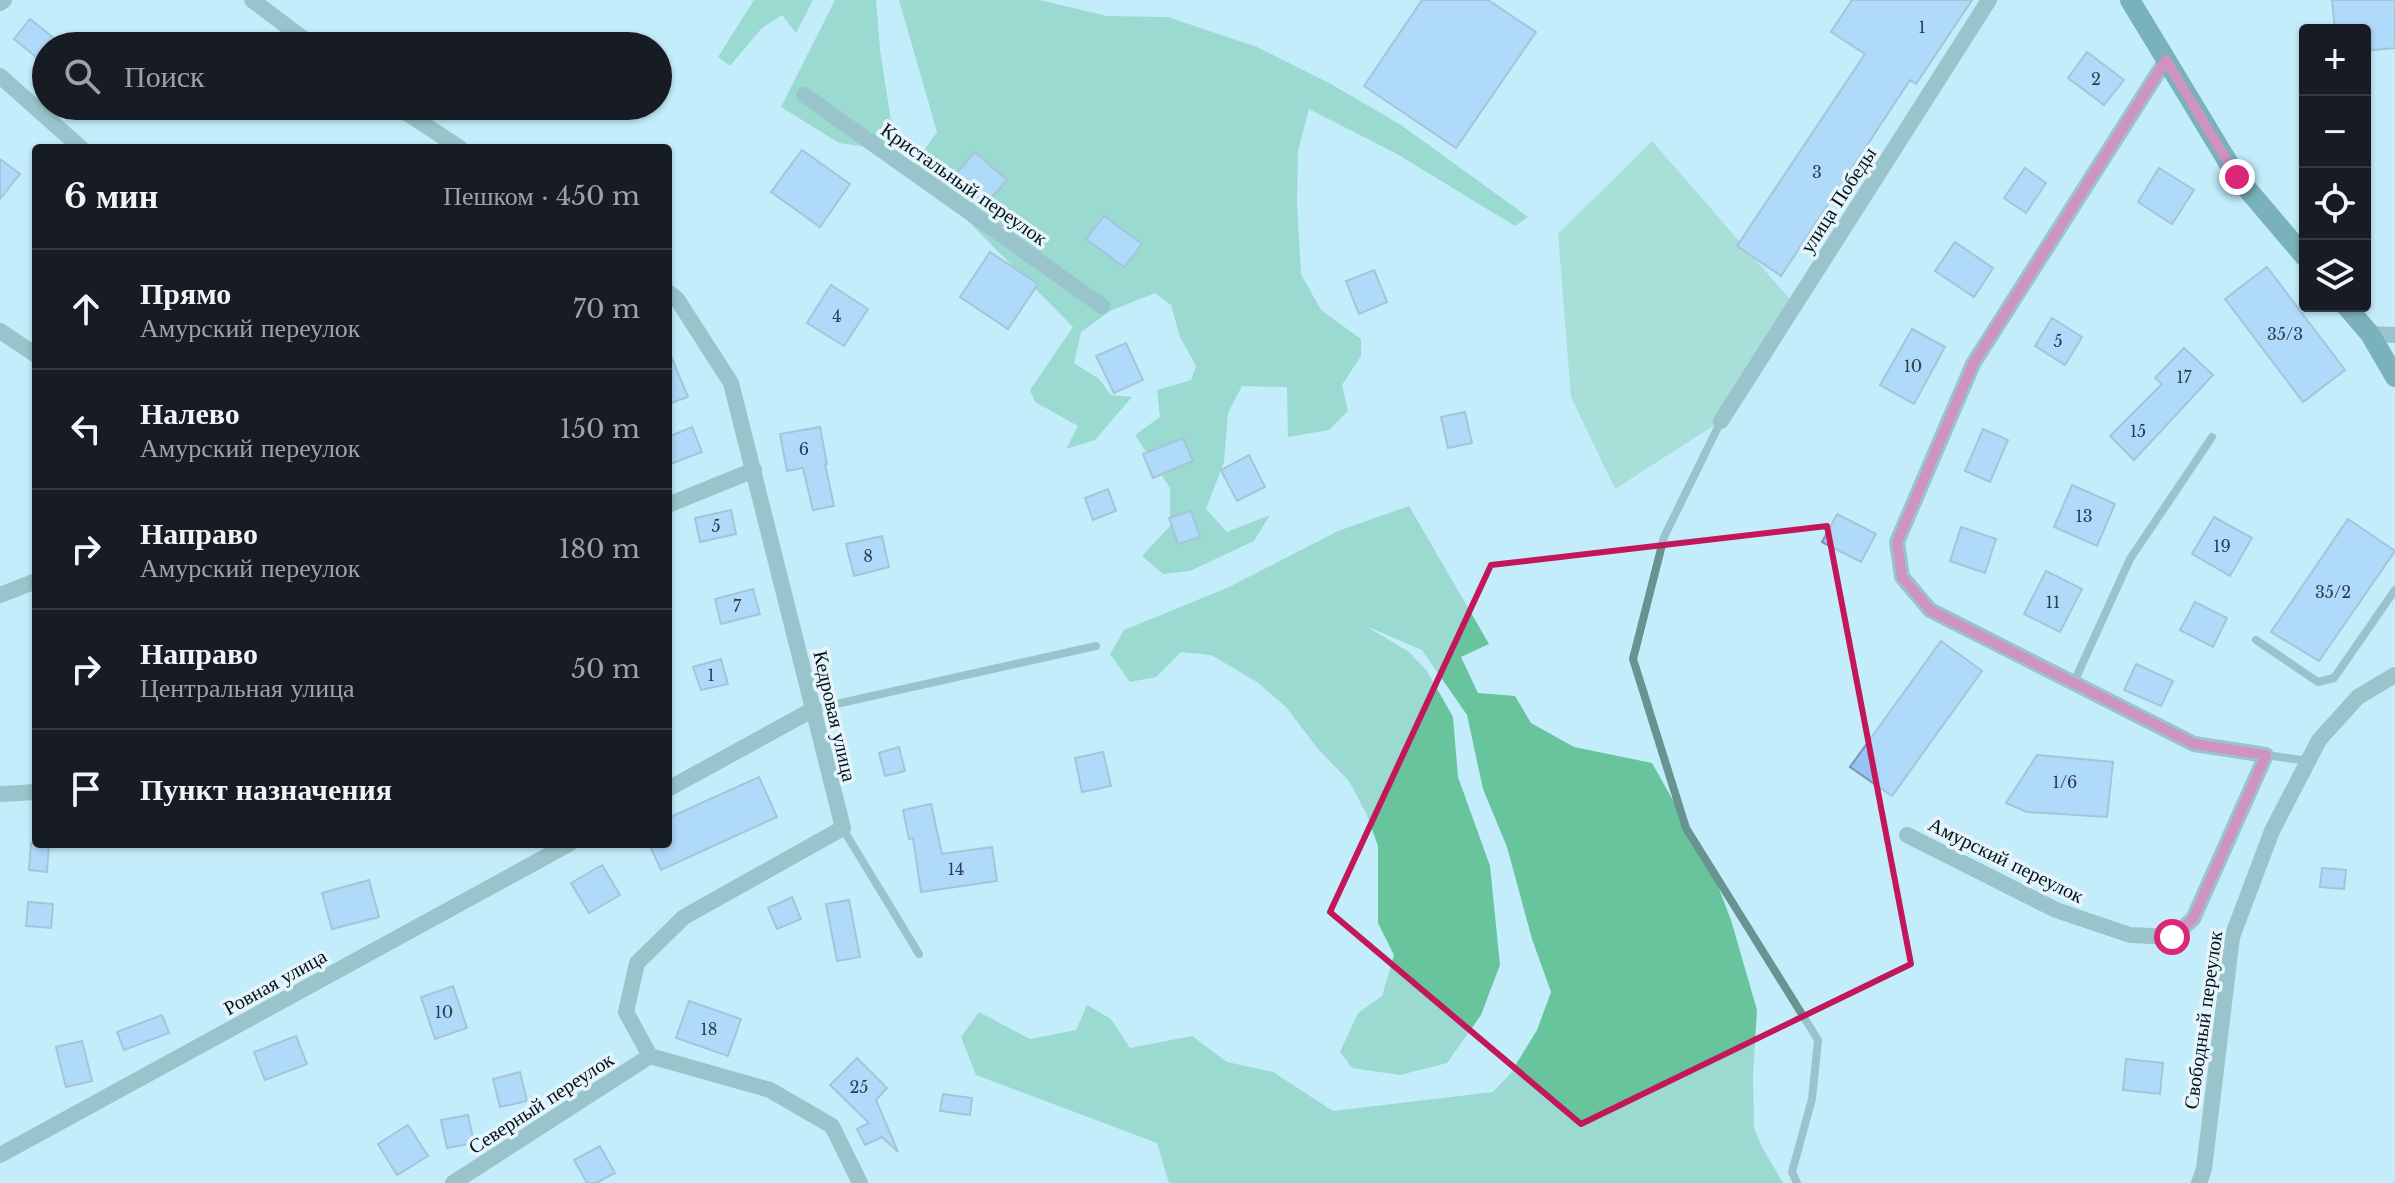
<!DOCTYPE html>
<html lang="ru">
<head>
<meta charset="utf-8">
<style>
  :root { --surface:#171b24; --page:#20242c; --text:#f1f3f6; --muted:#9ea1a6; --line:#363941 }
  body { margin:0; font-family:"Libre Baskerville",serif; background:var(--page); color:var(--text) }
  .controls { position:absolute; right:24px; top:24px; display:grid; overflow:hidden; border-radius:8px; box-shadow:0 2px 6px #0004 }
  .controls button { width:72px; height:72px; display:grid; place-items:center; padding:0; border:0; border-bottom:2px solid var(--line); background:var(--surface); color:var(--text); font:40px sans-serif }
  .stop { position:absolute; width:24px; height:24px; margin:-18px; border:6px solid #db2777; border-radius:50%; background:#fff }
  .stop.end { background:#db2777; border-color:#fff; box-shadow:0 2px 8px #0008 }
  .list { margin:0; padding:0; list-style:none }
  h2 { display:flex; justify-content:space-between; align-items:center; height:104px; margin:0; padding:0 32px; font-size:34px }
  h2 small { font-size:26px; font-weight:400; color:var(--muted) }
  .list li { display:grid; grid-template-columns:52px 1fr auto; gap:24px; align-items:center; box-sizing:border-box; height:120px; padding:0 32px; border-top:2px solid var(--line) }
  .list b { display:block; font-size:30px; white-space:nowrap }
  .list p { margin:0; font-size:26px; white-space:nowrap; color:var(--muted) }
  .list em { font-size:26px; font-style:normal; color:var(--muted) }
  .icon { flex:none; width:44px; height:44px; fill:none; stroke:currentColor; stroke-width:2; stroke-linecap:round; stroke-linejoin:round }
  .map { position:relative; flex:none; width:2395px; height:1183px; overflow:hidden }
  .search { position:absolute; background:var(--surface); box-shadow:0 2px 6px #0004; left:32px; top:32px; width:640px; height:88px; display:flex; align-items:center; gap:20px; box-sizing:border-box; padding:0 28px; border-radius:44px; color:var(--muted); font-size:30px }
  .panel { position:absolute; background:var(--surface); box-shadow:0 2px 6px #0004; left:32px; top:144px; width:640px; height:704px; border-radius:8px }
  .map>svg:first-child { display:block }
</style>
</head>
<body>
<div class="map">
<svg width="2395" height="1183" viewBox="0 0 2395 1183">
  <rect width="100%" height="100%" fill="#c4edfc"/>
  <path fill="#88cfaf" d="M1652 141 1795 305 1721 421 1615 489 1571 397 1558 234Z"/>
  <path fill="#67c49d" d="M754 0H813L796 33 782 15 762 28 730 66 718 57Z
    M835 0H876L880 50 894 140 869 147 839 143 781 107Z
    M899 0H1040L1107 16 1168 17 1257 47 1331 84 1401 125 1528 217 1515 226 1397 154 1309 109 1298 151 1297 203 1301 274 1321 310 1361 339V356L1342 385 1348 411 1329 430 1288 437 1287 387 1242 386 1228 413 1224 462 1206 509 1227 532 1270 515 1254 541 1190 571 1163 574 1142 556 1170 526V488L1135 435 1160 417 1157 390 1191 380 1196 366 1180 337 1171 305 1155 293 1110 311 1081 332 1074 363 1099 379 1111 395 1132 397 1095 440 1066 449 1078 426 1035 402 1030 390 1073 327 956 209 910 170 937 132Z
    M1409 506 1489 644 1461 657 1478 693 1515 696 1531 723 1574 747 1652 763 1711 868 1731 920 1757 1010 1753 1076 1754 1128 1762 1147 1783 1183H1169L1157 1143 976 1075 961 1037 979 1012 1030 1039 1076 1030 1087 1005 1111 1019 1130 1048 1192 1036 1227 1062 1273 1072 1333 1111 1493 1092 1510 1074 1537 1030 1551 992 1532 939 1507 847 1483 789 1467 715 1422 650 1366 626 1409 652 1427 671 1453 717 1458 777 1490 866 1500 965 1481 1015 1447 1063 1400 1075 1352 1068 1340 1052 1358 1013 1382 996 1394 955 1378 923V846L1367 815 1349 781 1318 749 1286 707 1257 682 1211 655 1181 652 1156 677 1130 682 1110 654 1124 630 1227 588 1338 531Z"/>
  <path fill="#97c3f5" stroke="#7d94ae" stroke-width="2" d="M1422 0H1488L1536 32 1456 148 1364 86Z
    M1852 0H1972L1916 84 1910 80 1781 276 1737 246 1865 54 1831 32Z
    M2332 0H2395V48L2365 51V30H2335Z
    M30 19 64 46H46V65L14 39Z
    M2087 52 2124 80 2104 105 2068 78Z
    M802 150 850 184 820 227 771 192Z
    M975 152 1007 180 983 207 951 180Z
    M0 159 20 174 0 199Z
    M2025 168 2046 183 2026 213 2004 198Z
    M2159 168 2194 190 2172 224 2138 202Z
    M1104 216 1142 244 1124 267 1086 239Z
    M1955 242 1993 268 1974 297 1935 271Z
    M990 252 1038 284 1008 329 960 297Z
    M2267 267 2345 370 2303 402 2225 299Z
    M1374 270 1387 302 1359 314 1346 281Z
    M831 285 868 309 844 346 807 323Z
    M2052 318 2082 337 2065 365 2035 346Z
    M1912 329 1945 347 1914 404 1880 385Z
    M1126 343 1143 380 1114 393 1096 356Z
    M2184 348 2213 375 2134 460 2110 436 2162 384 2155 378Z
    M668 349 688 397 668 404Z
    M1465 412 1472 443 1448 448 1441 417Z
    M692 427 702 452 668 465V437Z
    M820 427 827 464H825L834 506 813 510 803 468 787 471 780 434Z
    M1983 429 2008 440 1990 482 1965 471Z
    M1183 438 1193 461 1153 478 1143 454Z
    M1249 455 1265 487 1237 501 1221 470Z
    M2072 485 2115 504 2097 546 2054 527Z
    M1108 489 1116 511 1093 520 1085 498Z
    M731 510 736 534 700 542 695 518Z
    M1191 511 1200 537 1178 544 1169 518Z
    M1837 514 1876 534 1861 562 1822 542Z
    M2214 517 2252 538 2230 576 2192 554Z
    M2348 519 2395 551 2319 661 2271 632Z
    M1961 527 1996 539 1985 573 1950 561Z
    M882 536 889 567 854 576 846 544Z
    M2046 571 2082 589 2060 632 2024 614Z
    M753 589 760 614 721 624 715 599Z
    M2195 602 2227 618 2213 647 2180 630Z
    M1941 641 1982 671 1892 796 1850 767Z
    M721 659 728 684 701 690 693 667Z
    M2136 664 2173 681 2161 706 2124 690Z
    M899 747 905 771 885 776 879 753Z
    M1103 752 1111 786 1082 792 1075 758Z
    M2037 755 2113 762 2107 817 2027 812 2006 803Z
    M759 777 777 817 661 870 649 844H668V818Z
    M931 804 942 854 992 847 997 881 921 892 913 838 909 839 903 810Z
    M31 843 49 845 47 872 29 870Z
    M602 865 620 895 589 913 571 883Z
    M2322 868 2346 870 2344 889 2320 887Z
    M369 880 379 917 332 929 322 893Z
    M792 897 801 919 777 929 768 908Z
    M849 900 860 957 837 961 826 904Z
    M28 902 53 904 51 928 26 926Z
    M453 986 467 1028 435 1039 421 997Z
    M689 1001 741 1019 728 1056 676 1038Z
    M162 1015 169 1033 124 1050 117 1032Z
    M296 1036 307 1064 265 1080 254 1052Z
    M82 1041 92 1081 66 1087 56 1047Z
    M857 1058 887 1088 876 1100 898 1152 882 1137 865 1145 857 1129 869 1123 830 1085Z
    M2126 1059 2163 1063 2160 1094 2123 1090Z
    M520 1072 527 1101 500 1107 493 1079Z
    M943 1094 972 1098 970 1115 940 1111Z
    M468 1115 474 1143 447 1148 441 1120Z
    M408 1125 428 1156 397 1175 378 1144Z
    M600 1146 615 1173 596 1183H587L574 1160Z"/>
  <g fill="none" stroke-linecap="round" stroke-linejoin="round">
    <path stroke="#679391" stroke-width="8" d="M1721 421 1664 537 1633 659 1686 828 1818 1040 1812 1099 1792 1172 1797 1183
      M2256 640 2318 682 2334 678 2395 590
      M2074 682 2130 559 2212 437
      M814 709 1096 646
      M2266 755 2308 761
      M843 829 919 954"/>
    <path stroke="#679391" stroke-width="16" d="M252 0 313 46
      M0 3 4 0
      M0 76 81 148
      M804 95 1102 306
      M396 106 460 148
      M0 331 36 355
      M2370 334 2395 335
      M1721 421 1989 0
      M668 505 754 470
      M0 595 36 581
      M668 789 814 709
      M0 794 36 792
      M1907 835 2056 910 2130 935 2172 937 2193 919 2266 755 2194 744 1930 610 1902 577 1897 542 1973 364 2166 60
      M650 1056 626 1012 637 963 684 917 843 828 731 383 677 299 668 292
      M650 1056 770 1090 832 1126 860 1183
      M0 1155 569 844
      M453 1183 650 1056
      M2199 1183 2204 1169 2232 937 2272 831 2319 740 2358 697 2395 675"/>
    <path stroke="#1d6b6a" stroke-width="20" d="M2130 0 2237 177 2305 257
      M2346 306 2370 334 2395 377"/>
  </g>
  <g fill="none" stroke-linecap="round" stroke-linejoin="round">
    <path stroke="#db2777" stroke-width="10" d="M2172 937 2193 919 2266 755 2194 744 1930 610 1902 577 1897 542 1973 364 2166 60 2237 177"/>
  </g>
  <path d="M0 0H2395V1183H0ZM1827 526 1911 964 1581 1124 1330 912 1491 565Z" fill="#c4edfc" fill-opacity=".55" fill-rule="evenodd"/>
  <path fill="none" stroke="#c2185b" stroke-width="6" stroke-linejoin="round" d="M1827 526 1911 964 1581 1124 1330 912 1491 565Z"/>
  <g text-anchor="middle" stroke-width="7" stroke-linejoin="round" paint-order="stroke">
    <g font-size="16" fill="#293e4e">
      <text x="1922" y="33">1</text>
      <text x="2096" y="85">2</text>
      <text x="1817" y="178">3</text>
      <text x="837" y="322">4</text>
      <text x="2285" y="340">35/3</text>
      <text x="2058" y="347">5</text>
      <text x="1913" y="372">10</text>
      <text x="2184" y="383">17</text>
      <text x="2138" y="437">15</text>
      <text x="804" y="455">6</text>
      <text x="2084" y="522">13</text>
      <text x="716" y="532">5</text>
      <text x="2222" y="552">19</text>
      <text x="868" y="562">8</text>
      <text x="2333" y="598">35/2</text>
      <text x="2053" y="608">11</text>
      <text x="737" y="612">7</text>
      <text x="711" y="681">1</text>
      <text x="2065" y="788">1/6</text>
      <text x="956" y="875">14</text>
      <text x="444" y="1018">10</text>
      <text x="709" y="1035">18</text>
      <text x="859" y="1093">25</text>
    </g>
    <g font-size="20" fill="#041217" stroke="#e5f5fb">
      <text transform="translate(964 184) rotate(35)" y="7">Кристальный переулок</text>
      <text transform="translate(1838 200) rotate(-57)" y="7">улица Победы</text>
      <text transform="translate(835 716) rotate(77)" y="7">Кедровая улица</text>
      <text transform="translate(2006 860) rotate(26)" y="7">Амурский переулок</text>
      <text transform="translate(275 982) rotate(-29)" y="7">Ровная улица</text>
      <text transform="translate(2203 1020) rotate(-82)" y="7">Свободный переулок</text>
      <text transform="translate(541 1103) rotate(-33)" y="7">Северный переулок</text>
    </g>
  </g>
</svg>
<div class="controls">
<button>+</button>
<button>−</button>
<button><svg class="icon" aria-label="locate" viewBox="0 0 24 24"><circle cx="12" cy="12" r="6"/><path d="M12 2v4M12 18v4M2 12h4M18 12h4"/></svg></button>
<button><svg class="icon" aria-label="layers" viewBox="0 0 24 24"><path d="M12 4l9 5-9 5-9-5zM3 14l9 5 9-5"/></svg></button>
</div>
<div class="stop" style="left:2172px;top:937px"></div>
<div class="stop end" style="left:2237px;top:177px"></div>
<div class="search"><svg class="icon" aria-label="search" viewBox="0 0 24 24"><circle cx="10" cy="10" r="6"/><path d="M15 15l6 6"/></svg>Поиск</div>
<section class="panel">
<h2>6 мин<small>Пешком · 450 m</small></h2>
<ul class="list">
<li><svg class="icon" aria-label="ahead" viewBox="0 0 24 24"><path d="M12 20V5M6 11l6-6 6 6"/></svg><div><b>Прямо</b><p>Амурский переулок</p></div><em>70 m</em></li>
<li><svg class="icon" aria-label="left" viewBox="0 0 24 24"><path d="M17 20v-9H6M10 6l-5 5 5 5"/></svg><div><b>Налево</b><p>Амурский переулок</p></div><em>150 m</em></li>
<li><svg class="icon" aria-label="right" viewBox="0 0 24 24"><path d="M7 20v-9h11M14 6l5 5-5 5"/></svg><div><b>Направо</b><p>Амурский переулок</p></div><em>180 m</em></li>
<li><svg class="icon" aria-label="right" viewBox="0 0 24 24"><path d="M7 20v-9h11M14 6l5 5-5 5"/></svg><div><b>Направо</b><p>Центральная улица</p></div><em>50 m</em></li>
<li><svg class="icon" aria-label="arrive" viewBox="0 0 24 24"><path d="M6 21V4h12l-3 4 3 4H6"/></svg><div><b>Пункт назначения</b></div></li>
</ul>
</section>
</div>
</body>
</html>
